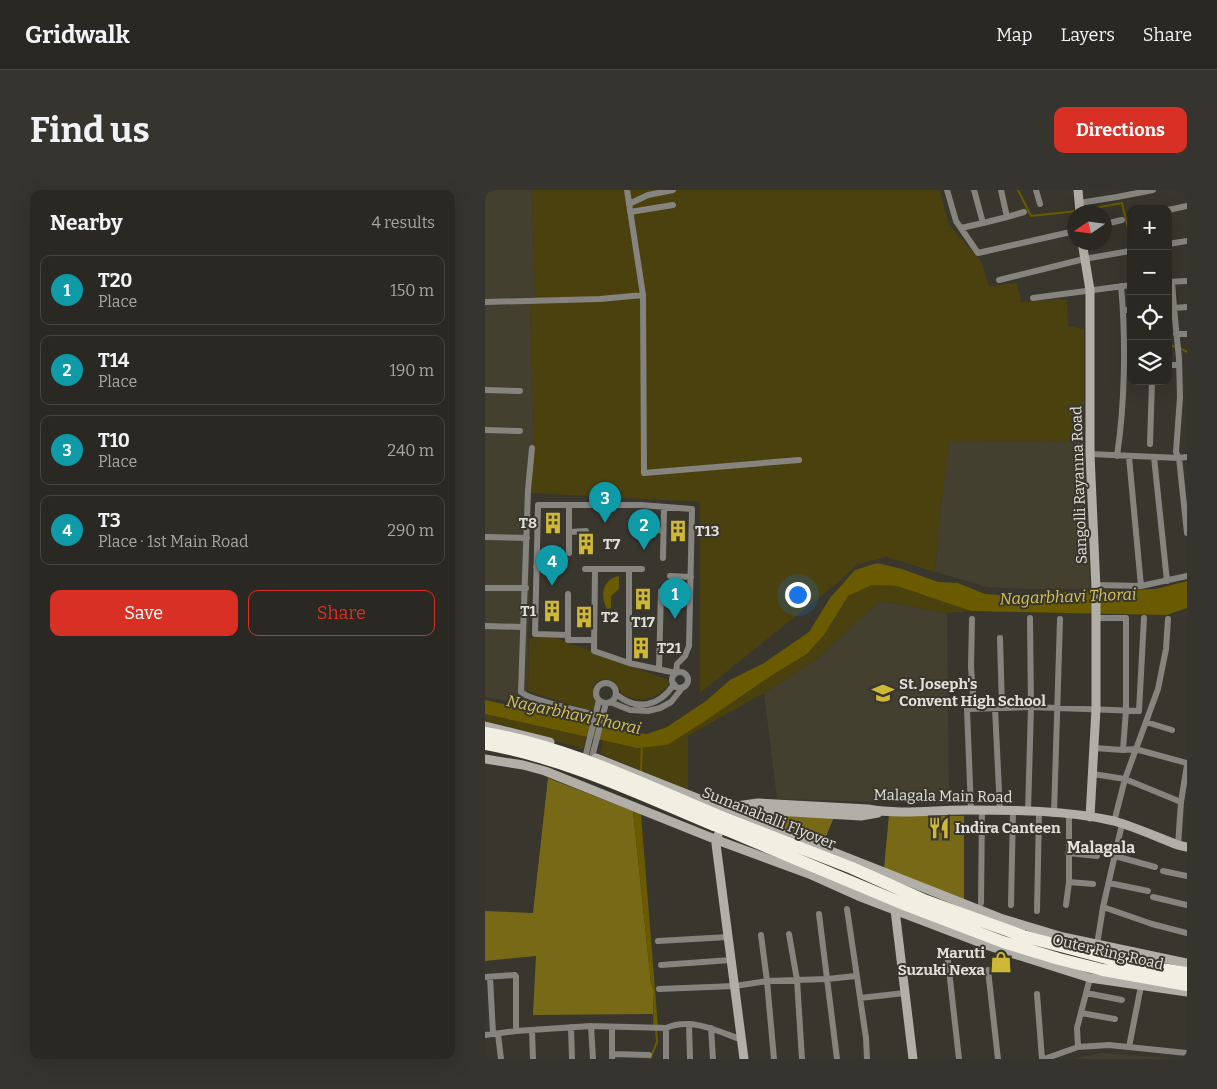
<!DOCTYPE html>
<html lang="en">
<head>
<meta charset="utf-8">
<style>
  :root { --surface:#2a2822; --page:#36342f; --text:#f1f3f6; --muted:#a5a6a5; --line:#464440; --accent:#d93025 }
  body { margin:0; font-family:Bitter,serif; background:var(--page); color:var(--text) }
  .controls { position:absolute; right:15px; top:15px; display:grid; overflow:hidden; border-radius:10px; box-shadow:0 5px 20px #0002 }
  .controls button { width:45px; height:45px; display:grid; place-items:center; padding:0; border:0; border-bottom:1px solid var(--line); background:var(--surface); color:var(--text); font:25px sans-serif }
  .compass { position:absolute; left:582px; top:15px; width:45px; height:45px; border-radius:50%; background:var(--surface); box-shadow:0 5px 20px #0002; rotate:257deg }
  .you { position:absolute; left:312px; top:404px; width:18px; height:18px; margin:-12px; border:4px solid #fff; border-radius:50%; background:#1a73e8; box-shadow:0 0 0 8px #1a73e833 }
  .badge { display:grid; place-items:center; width:32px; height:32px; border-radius:50%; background:var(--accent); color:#fff; font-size:16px; font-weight:700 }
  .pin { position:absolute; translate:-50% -41px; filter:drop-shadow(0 1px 2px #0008) }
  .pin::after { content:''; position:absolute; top:26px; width:18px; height:15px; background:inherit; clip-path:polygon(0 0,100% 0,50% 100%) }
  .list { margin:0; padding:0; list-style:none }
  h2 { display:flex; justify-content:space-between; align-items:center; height:65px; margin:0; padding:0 20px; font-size:21px }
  h2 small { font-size:16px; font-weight:400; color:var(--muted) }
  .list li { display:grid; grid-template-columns:32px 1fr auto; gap:15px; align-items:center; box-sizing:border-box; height:70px; margin:0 10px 10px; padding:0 10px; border:1px solid var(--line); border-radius:10px }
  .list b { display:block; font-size:19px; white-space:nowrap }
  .list p { margin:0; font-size:16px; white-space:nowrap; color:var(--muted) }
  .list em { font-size:16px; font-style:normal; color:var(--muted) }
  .actions { display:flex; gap:10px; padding:15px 20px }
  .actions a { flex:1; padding:11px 0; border:1px solid var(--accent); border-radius:10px; text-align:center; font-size:18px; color:var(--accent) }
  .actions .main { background:var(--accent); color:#fff }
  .icon { flex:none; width:28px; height:28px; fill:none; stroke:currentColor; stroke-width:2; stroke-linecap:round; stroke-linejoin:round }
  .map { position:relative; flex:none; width:702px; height:869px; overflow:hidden; border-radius:10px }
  header { display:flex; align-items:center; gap:30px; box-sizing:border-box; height:70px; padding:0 25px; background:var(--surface); border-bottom:1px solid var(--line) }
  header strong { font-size:24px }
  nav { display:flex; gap:28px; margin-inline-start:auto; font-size:18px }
  .intro { display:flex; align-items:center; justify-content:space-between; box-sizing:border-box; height:120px; padding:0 30px }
  h1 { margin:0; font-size:35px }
  .button { padding:12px 22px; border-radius:10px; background:var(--accent); color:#fff; font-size:18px; font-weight:700 }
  main { display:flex; gap:30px; padding:0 30px }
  aside { flex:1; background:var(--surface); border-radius:10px; box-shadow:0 5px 20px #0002 }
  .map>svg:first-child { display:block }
</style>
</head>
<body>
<header>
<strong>Gridwalk</strong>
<nav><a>Map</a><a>Layers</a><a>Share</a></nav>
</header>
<div class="intro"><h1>Find us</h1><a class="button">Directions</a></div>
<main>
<aside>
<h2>Nearby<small>4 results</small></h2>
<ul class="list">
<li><span class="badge" style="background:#0f9aa8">1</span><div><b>T20</b><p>Place</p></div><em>150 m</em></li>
<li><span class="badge" style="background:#0f9aa8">2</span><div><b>T14</b><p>Place</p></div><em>190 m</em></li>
<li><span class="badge" style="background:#0f9aa8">3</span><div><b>T10</b><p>Place</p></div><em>240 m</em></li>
<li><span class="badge" style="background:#0f9aa8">4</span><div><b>T3</b><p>Place · 1st Main Road</p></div><em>290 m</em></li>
</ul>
<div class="actions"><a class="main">Save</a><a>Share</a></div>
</aside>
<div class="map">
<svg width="702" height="869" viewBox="0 0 702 869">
  <rect width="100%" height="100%" fill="#38362d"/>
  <path fill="#434030" d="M0 0H47L50 107 0 109Z
    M45 113 49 243 46 303 42 515 0 507V114Z
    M599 251 605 399H539L503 397 450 382 455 321 465 252Z
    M395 411 462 423 464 614 292 609 279 503 330 470Z
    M617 863 690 869H590Z"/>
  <path fill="#4b410f" d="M47 0H455L464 35 496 71 504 96 532 93 536 112 582 109 583 136 599 139V251L465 252 455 321 450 382 401 367 371 375 356 390 215 503V312L46 303 49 243 45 113 50 107Z
    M387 395 412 396 486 421 462 423 395 411 330 470 279 503 203 546V600L116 564 118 551 152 558 220 531 287 485 322 464 339 445 363 406Z
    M44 448H71L181 489 184 492C178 508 155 513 141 506 134 502 134 496 129 492 124 489 114 488 110 493 105 498 111 505 110 511 110 514 108 519 107 522L43 501Z
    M0 524 102 547 97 559 23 536 0 532Z"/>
  <path fill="#786917" d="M63 588 148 621 166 793 169 801 168 824 48 825 51 766 0 771V721L48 723Z
    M271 624 349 627 338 654 270 627Z
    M404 625 479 626V711L399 678Z"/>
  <path fill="#6a5b00" d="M392 373 417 379 453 392 473 393 500 404 543 407 576 402 671 399 702 391V418L682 425 486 421 412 396 387 395 363 406 339 445 322 464 287 485 220 531 182 555 152 558 0 524V510L145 542 162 544 182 537 221 511 245 490 279 473 324 442 345 408 370 380Z
    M134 386V399L126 406V418L122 419C115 406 117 389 134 386Z
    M148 621 156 624 173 837 168 836 169 801 166 793Z"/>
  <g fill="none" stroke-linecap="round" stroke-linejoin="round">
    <path stroke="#6a5b00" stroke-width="2" d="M533 0 546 26 592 21
      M599 20 637 13 646 52
      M683 150 686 155 690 157
      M695 158 702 162
      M156 581 157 555
      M165 869 172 852 171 840"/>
    <path stroke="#85847f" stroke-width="6" d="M142 0 158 105
      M462 0 471 31 493 63 590 41
      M489 0 498 33 522 27
      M516 0 522 27 539 22
      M551 0 555 14
      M594 13 632 7 668 0
      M144 14 163 5 188 0
      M683 20 702 16
      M145 22 188 15
      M620 34 637 30
      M476 38 498 33
      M683 54 702 51
      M514 90 599 69 645 61
      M683 92 702 91
      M548 108 646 95
      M0 112 115 109 158 105 159 283 314 270
      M702 117 689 118 694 169 695 207 691 262 694 268 702 267
      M683 118H689L687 92
      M638 120H646
      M691 144H702
      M683 175H694
      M0 200 35 201
      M0 240 35 241
      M665 254 667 191
      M47 258 43 300 36 502C44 510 97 521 111 525
      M605 264 694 268 702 343
      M632 266C640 213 641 149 636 96
      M644 267 656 396 702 386
      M669 267 682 391
      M158 341 178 340
      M84 342 101 341
      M0 347 42 348
      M84 363V315
      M178 368 179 317
      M51 377 76 378
      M100 379H110
      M144 379V473L109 461 110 379H157
      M185 386 206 387
      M611 395 656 396
      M0 398H41
      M83 404V450H109
      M487 429 486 477 489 518
      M0 436 38 437
      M83 445 50 444 53 315H156L207 319 204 456 200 466 192 474 191 483 144 473
      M515 448 517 518
      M174 478 176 401
      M187 490a8 8 0 1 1 16 0a8 8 0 1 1-16 0Z
      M111 503a10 10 0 1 1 20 0a10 10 0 1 1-20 0Z
      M131 504C152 522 175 516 189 494
      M125 512 145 520 163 521 175 518 186 512 198 497
      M510 518 515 621
      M661 532 687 540
      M609 558 638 560 641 520V428H611
      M638 560 650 559 702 573
      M101 564 114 510
      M107 567 121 513
      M608 584 640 589 696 612
      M486 620 482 519 546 517 654 521 659 428
      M543 622 546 517 545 428
      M569 624 575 429
      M629 632 640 589 673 499 681 459 683 429
      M693 655 696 612 702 575
      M583 663 612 666
      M630 666 670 677
      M678 681 702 686
      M584 692 608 694
      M624 693 663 701
      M668 707 702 715
      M496 713 497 620
      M526 715 528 621
      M581 715 584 692V625
      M618 717 637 634
      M362 719 381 848 382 869
      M552 721 554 623
      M334 724 352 869
      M304 744 312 790 317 869
      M276 745 282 791 289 869
      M173 751 243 747
      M612 755 618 717 667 734 702 743
      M463 771 474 869
      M176 775 246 770
      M503 780 513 869
      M0 787 30 785 31 786V841L106 836 181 838C206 827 233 841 257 850
      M5 787 8 844
      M174 799 250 796 282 791 342 789 371 786
      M601 803 637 810
      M552 804 557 869
      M375 808 420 803
      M596 823 630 829
      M204 834 205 869
      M106 836 108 869
      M86 837 87 869
      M226 838 228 869
      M47 840 48 869
      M13 844 16 869
      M0 845 31 841
      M593 857 592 838 605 788
      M644 857 656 796
      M127 864 164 865
      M127 869V838
      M181 869V838
      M559 869 593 857 624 855 702 863"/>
    <path stroke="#b1afa7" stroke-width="9" d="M593 0 595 22
      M597 52 605 100V264L611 399V519L605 627
      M0 536 65 552
      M111 568 515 728 578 747 702 773
      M0 569 38 575 60 581 232 650 324 684 373 706 504 756 605 788 702 802
      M259 617 274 620 376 626 393 623
      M240 621 243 617 273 613 383 619C415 625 448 620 481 620 529 620 581 620 629 631 650 637 672 647 693 655L702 657
      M233 645 231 654 259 869
      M410 720 428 869"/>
    <path stroke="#f1efe2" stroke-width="12" d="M0 543C80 556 155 593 229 624
      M0 554C80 568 155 604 229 635
      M244 630 367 678 441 711 538 746 640 773 702 783
      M242 640 421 715 518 752 574 769 618 780 702 795"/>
    <path stroke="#f1efe2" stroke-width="12" d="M229 624 244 630
      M229 635 242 640"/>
  </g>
  <defs>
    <g id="building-bare" transform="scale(1.725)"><path d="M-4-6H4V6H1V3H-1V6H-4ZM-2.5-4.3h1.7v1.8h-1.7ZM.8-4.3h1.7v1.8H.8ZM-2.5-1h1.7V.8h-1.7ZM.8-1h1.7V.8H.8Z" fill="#d0b837" stroke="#38362d" stroke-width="2.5" paint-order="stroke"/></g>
    <g id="school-bare" transform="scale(1.725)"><path d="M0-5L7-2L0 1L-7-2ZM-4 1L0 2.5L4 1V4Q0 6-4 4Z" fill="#d0b837" stroke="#38362d" stroke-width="2.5" paint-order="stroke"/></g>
    <g id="restaurant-bare" transform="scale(1.725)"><path d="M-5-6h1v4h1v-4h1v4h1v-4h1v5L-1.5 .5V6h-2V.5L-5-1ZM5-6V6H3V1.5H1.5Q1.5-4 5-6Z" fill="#d0b837" stroke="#38362d" stroke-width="2.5" paint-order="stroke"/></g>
    <g id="shop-bare" transform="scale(1.725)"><path d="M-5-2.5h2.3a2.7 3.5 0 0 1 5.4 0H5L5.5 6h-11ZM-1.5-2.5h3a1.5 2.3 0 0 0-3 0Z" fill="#d0b837" stroke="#38362d" stroke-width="2.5" paint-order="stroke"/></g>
  </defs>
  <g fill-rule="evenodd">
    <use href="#building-bare" x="68" y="333"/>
    <use href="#building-bare" x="193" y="341"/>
    <use href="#building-bare" x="101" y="354"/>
    <use href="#building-bare" x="158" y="409"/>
    <use href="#building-bare" x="67" y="421"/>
    <use href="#building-bare" x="99" y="427"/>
    <use href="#building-bare" x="156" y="458"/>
    <use href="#school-bare" x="398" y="503"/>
    <use href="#restaurant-bare" x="454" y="638"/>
    <use href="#shop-bare" x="516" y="772"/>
  </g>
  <g text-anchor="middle" stroke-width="4" stroke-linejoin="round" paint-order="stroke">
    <g font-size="15" fill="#e1e0da" stroke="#38362d">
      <text transform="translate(594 295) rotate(-92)" y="5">Sangolli Rayanna Road</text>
      <text transform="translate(458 606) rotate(1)" y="5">Malagala Main Road</text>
      <text transform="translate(284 628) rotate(22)" y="5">Sumanahalli Flyover</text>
      <text transform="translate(623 762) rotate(13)" y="5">Outer Ring Road</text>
    </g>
    <g font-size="15" font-weight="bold" fill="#e1e0da" stroke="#38362d" text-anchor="start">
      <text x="52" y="338" text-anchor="end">T8</text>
      <text x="210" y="346">T13</text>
      <text x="118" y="359">T7</text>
      <text x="51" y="426" text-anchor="end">T1</text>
      <text x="116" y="432">T2</text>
      <text x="158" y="437" text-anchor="middle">T17</text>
      <text x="172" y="463">T21</text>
      <text x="414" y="499">St. Joseph's<tspan x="414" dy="17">Convent High School</tspan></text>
      <text x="470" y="643">Indira Canteen</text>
      <text x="500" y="768" text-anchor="end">Maruti<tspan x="500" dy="17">Suzuki Nexa</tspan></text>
    </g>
    <g font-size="16" font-style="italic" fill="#d8c358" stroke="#38362d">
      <text transform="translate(583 406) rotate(-2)" y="6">Nagarbhavi Thorai</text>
      <text transform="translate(89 524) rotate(12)" y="6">Nagarbhavi Thorai</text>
    </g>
    <g font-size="16" font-weight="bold" fill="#e1e0da" stroke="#38362d">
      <text x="616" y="663">Malagala</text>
    </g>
  </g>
</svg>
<div class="controls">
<button>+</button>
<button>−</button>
<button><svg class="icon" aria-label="locate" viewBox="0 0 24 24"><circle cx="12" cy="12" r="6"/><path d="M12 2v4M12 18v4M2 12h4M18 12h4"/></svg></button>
<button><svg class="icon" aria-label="layers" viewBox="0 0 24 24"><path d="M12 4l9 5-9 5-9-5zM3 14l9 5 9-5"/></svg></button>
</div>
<svg class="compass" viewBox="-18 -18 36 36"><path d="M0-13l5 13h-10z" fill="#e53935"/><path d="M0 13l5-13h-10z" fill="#a5a6a5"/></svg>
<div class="you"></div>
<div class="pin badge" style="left:190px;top:429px;background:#0f9aa8">1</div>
<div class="pin badge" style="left:159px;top:360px;background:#0f9aa8">2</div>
<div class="pin badge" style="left:120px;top:333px;background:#0f9aa8">3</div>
<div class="pin badge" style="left:67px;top:396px;background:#0f9aa8">4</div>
</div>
</main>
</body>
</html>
